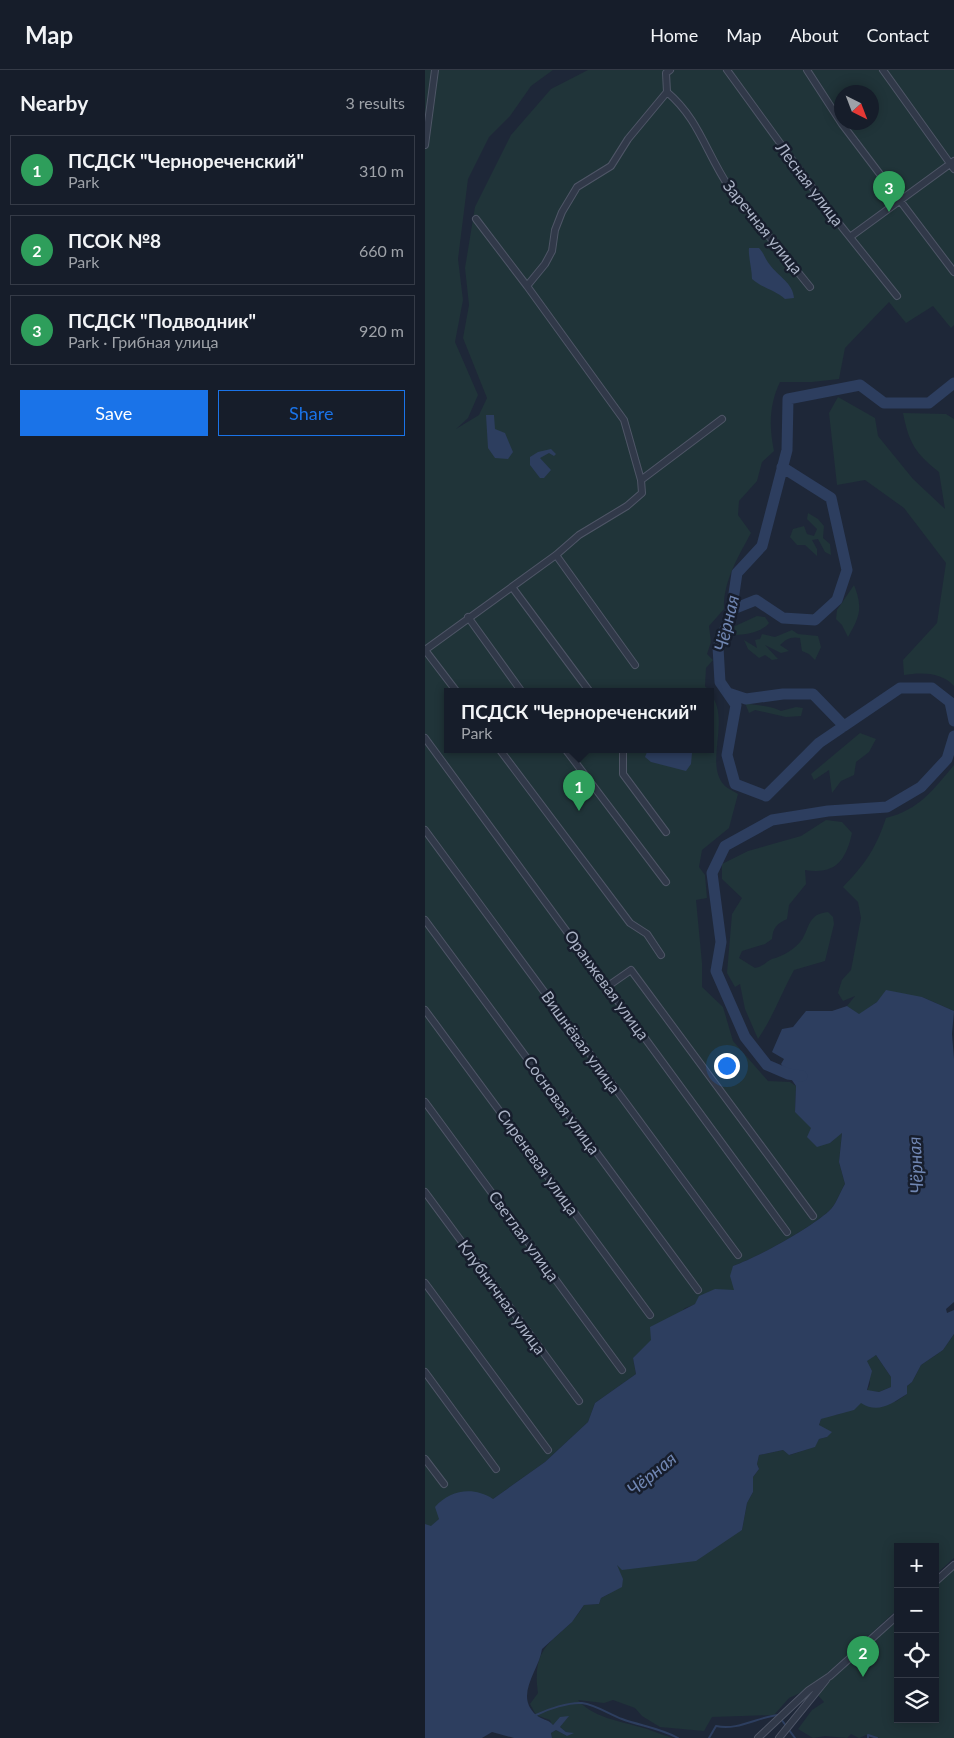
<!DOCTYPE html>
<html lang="en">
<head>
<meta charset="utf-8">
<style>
  :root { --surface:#161d2a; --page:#1f2632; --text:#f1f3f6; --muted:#9ea2a8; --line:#353b47; --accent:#1a73e8 }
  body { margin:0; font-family:Lato,sans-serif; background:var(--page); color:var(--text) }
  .controls { position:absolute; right:15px; bottom:15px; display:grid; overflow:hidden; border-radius:0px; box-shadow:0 2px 12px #0003 }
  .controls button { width:45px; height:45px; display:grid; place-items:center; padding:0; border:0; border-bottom:1px solid var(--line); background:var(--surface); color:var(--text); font:25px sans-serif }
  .compass { position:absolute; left:409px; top:15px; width:45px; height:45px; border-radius:50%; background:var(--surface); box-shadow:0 2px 12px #0003; rotate:138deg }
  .you { position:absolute; left:301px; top:995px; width:18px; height:18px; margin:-12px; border:4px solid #fff; border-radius:50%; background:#1a73e8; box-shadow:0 0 0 8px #1a73e833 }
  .badge { display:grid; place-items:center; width:32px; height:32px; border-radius:50%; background:var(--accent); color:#fff; font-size:16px; font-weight:700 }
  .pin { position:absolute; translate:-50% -41px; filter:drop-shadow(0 1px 2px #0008) }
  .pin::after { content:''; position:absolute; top:26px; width:18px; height:15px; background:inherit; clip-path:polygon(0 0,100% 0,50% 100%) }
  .popup { position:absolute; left:19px; top:618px; width:270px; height:65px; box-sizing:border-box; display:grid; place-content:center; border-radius:0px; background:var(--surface); filter:drop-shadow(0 1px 4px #0005); font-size:16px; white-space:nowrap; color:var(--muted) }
  .popup b { font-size:19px; color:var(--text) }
  .popup::after { content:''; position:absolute; left:50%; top:100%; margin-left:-10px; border:10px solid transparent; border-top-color:var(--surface) }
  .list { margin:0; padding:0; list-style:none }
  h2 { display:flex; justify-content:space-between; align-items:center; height:65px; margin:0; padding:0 20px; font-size:21px }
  h2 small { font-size:16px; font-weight:400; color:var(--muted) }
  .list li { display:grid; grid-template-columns:32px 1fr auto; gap:15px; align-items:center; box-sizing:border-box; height:70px; margin:0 10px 10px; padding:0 10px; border:1px solid var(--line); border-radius:0px }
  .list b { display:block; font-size:19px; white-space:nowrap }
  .list p { margin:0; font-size:16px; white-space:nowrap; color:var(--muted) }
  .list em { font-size:16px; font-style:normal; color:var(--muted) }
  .actions { display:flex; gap:10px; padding:15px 20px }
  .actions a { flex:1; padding:11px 0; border:1px solid var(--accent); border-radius:0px; text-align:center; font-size:18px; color:var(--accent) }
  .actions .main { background:var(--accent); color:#fff }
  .icon { flex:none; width:28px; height:28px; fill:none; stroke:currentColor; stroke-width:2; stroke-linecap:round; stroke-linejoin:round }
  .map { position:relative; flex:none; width:529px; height:1668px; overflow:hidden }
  header { display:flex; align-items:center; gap:30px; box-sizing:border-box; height:70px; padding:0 25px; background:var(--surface); border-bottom:1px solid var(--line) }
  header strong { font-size:24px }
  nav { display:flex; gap:28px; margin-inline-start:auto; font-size:18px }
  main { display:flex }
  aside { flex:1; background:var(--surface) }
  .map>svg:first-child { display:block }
</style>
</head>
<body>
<header>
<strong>Map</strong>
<nav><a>Home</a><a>Map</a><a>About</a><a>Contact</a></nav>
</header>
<main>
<aside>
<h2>Nearby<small>3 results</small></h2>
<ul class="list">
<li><span class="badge" style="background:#2e9e5b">1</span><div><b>ПСДСК &quot;Чернореченский&quot;</b><p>Park</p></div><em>310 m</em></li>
<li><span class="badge" style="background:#2e9e5b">2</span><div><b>ПСОК №8</b><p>Park</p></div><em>660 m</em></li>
<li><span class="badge" style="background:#2e9e5b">3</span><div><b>ПСДСК &quot;Подводник&quot;</b><p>Park · Грибная улица</p></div><em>920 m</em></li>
</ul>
<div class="actions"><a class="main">Save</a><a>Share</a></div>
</aside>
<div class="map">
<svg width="529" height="1668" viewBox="0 0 529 1668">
  <rect width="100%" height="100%" fill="#1e2738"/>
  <path fill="#203439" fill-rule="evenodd" d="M0 0H128L106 16 85 46 64 67 43 109 33 189 38 230 30 272 53 325 43 348 31 359 54 345 62 328 38 268 44 235 40 198 50 137 86 65 126 19 163 0H529V255L526 258 508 236 481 253 464 232 420 278 414 309 387 312H355C344 335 344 357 349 381L337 392 332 411 314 431 313 445 326 463C313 487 298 512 299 539L284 556 286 572 282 584 288 590 281 598 280 616 285 622H23V680H285V623C307 650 278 694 300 716 303 719 309 721 313 724L304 758 277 780 274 797 280 805 282 828 271 830 277 893V917L298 937 308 971 343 1011 365 1012 371 1016 370 1042 405 1073 417 1062 414 1092 420 1114C415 1122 411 1135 404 1141 384 1159 333 1187 308 1196L310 1220 260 1238 208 1288 211 1304 170 1333 163 1352 120 1392 68 1429 14 1449 6 1457 0 1454ZM417 22H447V52H417Z
    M413 327 450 348 453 366 488 409 520 439 514 402C490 383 484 373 478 343L521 344 529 349V616C517 602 496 602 479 605L478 590 512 553 521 493 479 438 440 410 412 415 404 343Z
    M383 443 393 449 399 456 398 468 405 474 406 485 400 482 393 469 387 470 392 479V486L380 475H372L365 467 368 459 379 456 382 464 389 466 392 459 382 449Z
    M429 515C438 538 435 546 423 567L417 555 411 549 412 540Z
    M332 546 340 547 344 553C337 562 321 565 310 565L306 558Z
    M367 560 373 564 393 566 396 577 390 590 384 584 377 581 375 568C366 566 361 569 355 575L364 581 356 583 340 575 353 589 347 590 340 585 334 588 323 579 319 570 332 578 330 570 335 569 337 564 350 567Z
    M320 633C332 636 345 635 356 641L371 637 378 638 376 646 361 647 330 640 324 643Z
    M435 663 451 669 444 682 431 692 429 705 416 711 407 723 404 700 389 710 386 704Z
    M529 695V941L497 927 452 932 434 945 422 936 430 926 418 931 413 923 417 910 426 900 436 848 433 832 418 817C441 793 450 780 461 748 494 740 508 720 529 695Z
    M401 750 417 752 427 763C421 790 411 805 380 800L381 814 364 835 362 849C352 854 348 857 347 869L340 874 317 881 314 888 330 898C339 896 342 891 347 889 358 886 371 879 378 868 385 855 384 844 403 842L408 847 409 854 400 891 369 900C356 924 348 947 333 969L320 939 315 914 310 917 302 903 307 844 317 828 297 809V794L323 781 376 766Z
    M529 1264V1488L510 1505V1477H473V1539L386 1618 364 1628 349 1645 287 1647 279 1661 235 1657 217 1646 210 1638 188 1630 179 1633 153 1630C167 1647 194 1651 215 1657 226 1660 237 1665 248 1668H127L126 1663 131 1660 142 1666 147 1663 141 1662 135 1657 143 1646 127 1655 125 1650 111 1645 105 1634 113 1623C105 1568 137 1573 159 1535L174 1534 176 1528 184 1524 190 1493 317 1460 322 1433 328 1422V1407L334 1399 332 1394 334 1385 358 1380 365 1385 389 1377 394 1369 402 1367 394 1355 396 1349 404 1345H412L436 1332H470L482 1324V1316L487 1312 496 1295 518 1280Z
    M451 1285 466 1307V1317L454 1322 442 1321 445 1314 442 1291 445 1287Z
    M529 1492V1668H455L441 1665 434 1668 426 1664 422 1668 400 1666 388 1668 373 1659 387 1640 399 1632 390 1622 473 1545V1649H510V1510Z"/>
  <path fill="#2d3e5f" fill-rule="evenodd" d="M324 178H334C339 183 340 189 345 195 353 206 368 213 369 228L360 229C350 220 337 218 327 209 327 199 323 186 324 178Z
    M61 345H69L70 359 80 363 88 382 83 389 70 388 63 378Z
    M126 379 131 384 129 386 124 383 115 388 126 400 119 408H115L105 395V387L113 382Z
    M226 680H259L267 683 266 694 261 701 226 692 220 687 222 682Z
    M461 920 497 927 529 941 527 964 529 989V1232L521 1239 522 1243 529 1240V1264L518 1280 496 1295 487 1312 482 1316V1324C466 1334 453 1344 436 1333L429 1340 396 1349 394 1355 407 1362 402 1367 394 1369 390 1377 364 1385 358 1380 334 1385 332 1394 334 1399 328 1407V1422L322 1433 317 1460 271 1491 197 1500 192 1495 198 1509 197 1517 176 1528 174 1534 159 1535 147 1552 117 1579C114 1601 89 1625 111 1645 117 1650 123 1649 128 1655L135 1647 144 1646 135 1657 141 1662 149 1663 142 1666 131 1660 126 1663 127 1668H89L67 1662 57 1668H0V1454L6 1456 14 1449 10 1437C25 1420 48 1416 68 1429L120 1392 163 1352 170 1333 211 1304 208 1288 226 1270 225 1257 270 1234 274 1226 290 1219 309 1220 305 1206 308 1196C333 1187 384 1159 404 1141 411 1135 415 1122 420 1114L414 1092 417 1063 405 1073 392 1077 382 1067 386 1058 370 1042 371 1016 356 994 359 989 347 982 357 959 368 957 381 941H407L422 936 434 944 452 932ZM451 1285 466 1307V1317L454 1322 442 1320 447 1301 442 1291Z"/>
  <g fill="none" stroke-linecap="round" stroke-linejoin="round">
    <path stroke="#2d3e5f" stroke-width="2" d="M111 1645C123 1639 144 1632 157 1633 171 1635 184 1644 197 1649 216 1656 235 1658 253 1668
      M284 1668 291 1656C313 1661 332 1647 353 1645L370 1668
      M443 1668V1665L452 1668"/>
    <path stroke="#2d3e5f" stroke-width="11" d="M529 313 504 333H459L435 315 363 329 362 380 337 476 312 503 306 544 293 577 295 612 311 635 302 685 310 714 341 726 394 673 475 618H507L525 632 529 651
      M306 540 331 530 358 548 390 550 412 530 422 500 406 428 357 397
      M303 623 321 629 358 624H388L419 656
      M377 1006 363 1004 342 995 320 967 291 901 296 872 287 803 300 776 347 750 403 741 462 737 496 717 522 689 529 666"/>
    <g stroke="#4f5667" stroke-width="8">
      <path id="street" d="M302 0 408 146 472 226
        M382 0 417 54 529 202
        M458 0 529 99
        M242 22C274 49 281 83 304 117L385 217
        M0 75 10 0
        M51 149 102 216 199 350 216 410
        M425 167 529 91
        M102 216 120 194 127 181 130 160 137 142 152 117 186 96 203 69 242 22 241 3 245 0
        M131 485 210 595
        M87 517 165 622
        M43 547 97 622
        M0 580 131 485 154 465 202 436 217 423 216 410 297 349
        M0 580 32 622
        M0 668 362 1162
        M75 680 205 853 222 864 236 885
        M141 680 241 812
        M198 680V704L241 762
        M0 760 313 1185
        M0 850 273 1220
        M183 916 206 900 388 1146
        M0 940 225 1245
        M0 1032 197 1300
        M0 1122 154 1331
        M0 1213 123 1380
        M0 1302 71 1399
        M0 1389 19 1414
        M510 1512 529 1495
        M333 1668 384 1620 405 1606 473 1545
        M354 1668 401 1610"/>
    </g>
    <use href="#street" stroke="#313949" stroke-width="6"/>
  </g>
  <g text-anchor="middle" stroke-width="5" stroke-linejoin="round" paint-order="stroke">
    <g font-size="16" fill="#abb3c6" stroke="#171e2d">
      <text transform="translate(385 114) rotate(53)" y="6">Лесная улица</text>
      <text transform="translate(338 157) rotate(51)" y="6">Заречная улица</text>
      <text transform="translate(182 915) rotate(54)" y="6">Оранжевая улица</text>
      <text transform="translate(156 972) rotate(54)" y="6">Вишнёвая улица</text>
      <text transform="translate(137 1035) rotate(54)" y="6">Сосновая улица</text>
      <text transform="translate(113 1092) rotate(54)" y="6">Сиреневая улица</text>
      <text transform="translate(99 1166) rotate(54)" y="6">Светлая улица</text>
      <text transform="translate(77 1227) rotate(54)" y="6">Клубничная улица</text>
    </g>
    <g font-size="18" font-style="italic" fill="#7086b2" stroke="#171e2d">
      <text transform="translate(302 553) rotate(-77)" y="6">Чёрная</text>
      <text transform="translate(491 1095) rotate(-93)" y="6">Чёрная</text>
      <text transform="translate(227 1404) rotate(-39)" y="6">Чёрная</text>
    </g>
  </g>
</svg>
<div class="controls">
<button>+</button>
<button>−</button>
<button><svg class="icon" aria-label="locate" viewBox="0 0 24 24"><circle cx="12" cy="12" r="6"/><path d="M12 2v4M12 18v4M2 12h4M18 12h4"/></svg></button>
<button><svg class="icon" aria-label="layers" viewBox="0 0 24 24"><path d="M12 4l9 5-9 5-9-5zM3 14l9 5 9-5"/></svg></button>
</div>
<svg class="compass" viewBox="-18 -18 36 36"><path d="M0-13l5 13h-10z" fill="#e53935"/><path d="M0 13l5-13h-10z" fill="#9ea2a8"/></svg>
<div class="you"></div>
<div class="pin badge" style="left:154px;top:741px;background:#2e9e5b">1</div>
<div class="popup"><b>ПСДСК &quot;Чернореченский&quot;</b>Park</div>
<div class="pin badge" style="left:438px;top:1607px;background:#2e9e5b">2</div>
<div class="pin badge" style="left:464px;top:142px;background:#2e9e5b">3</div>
</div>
</main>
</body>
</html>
